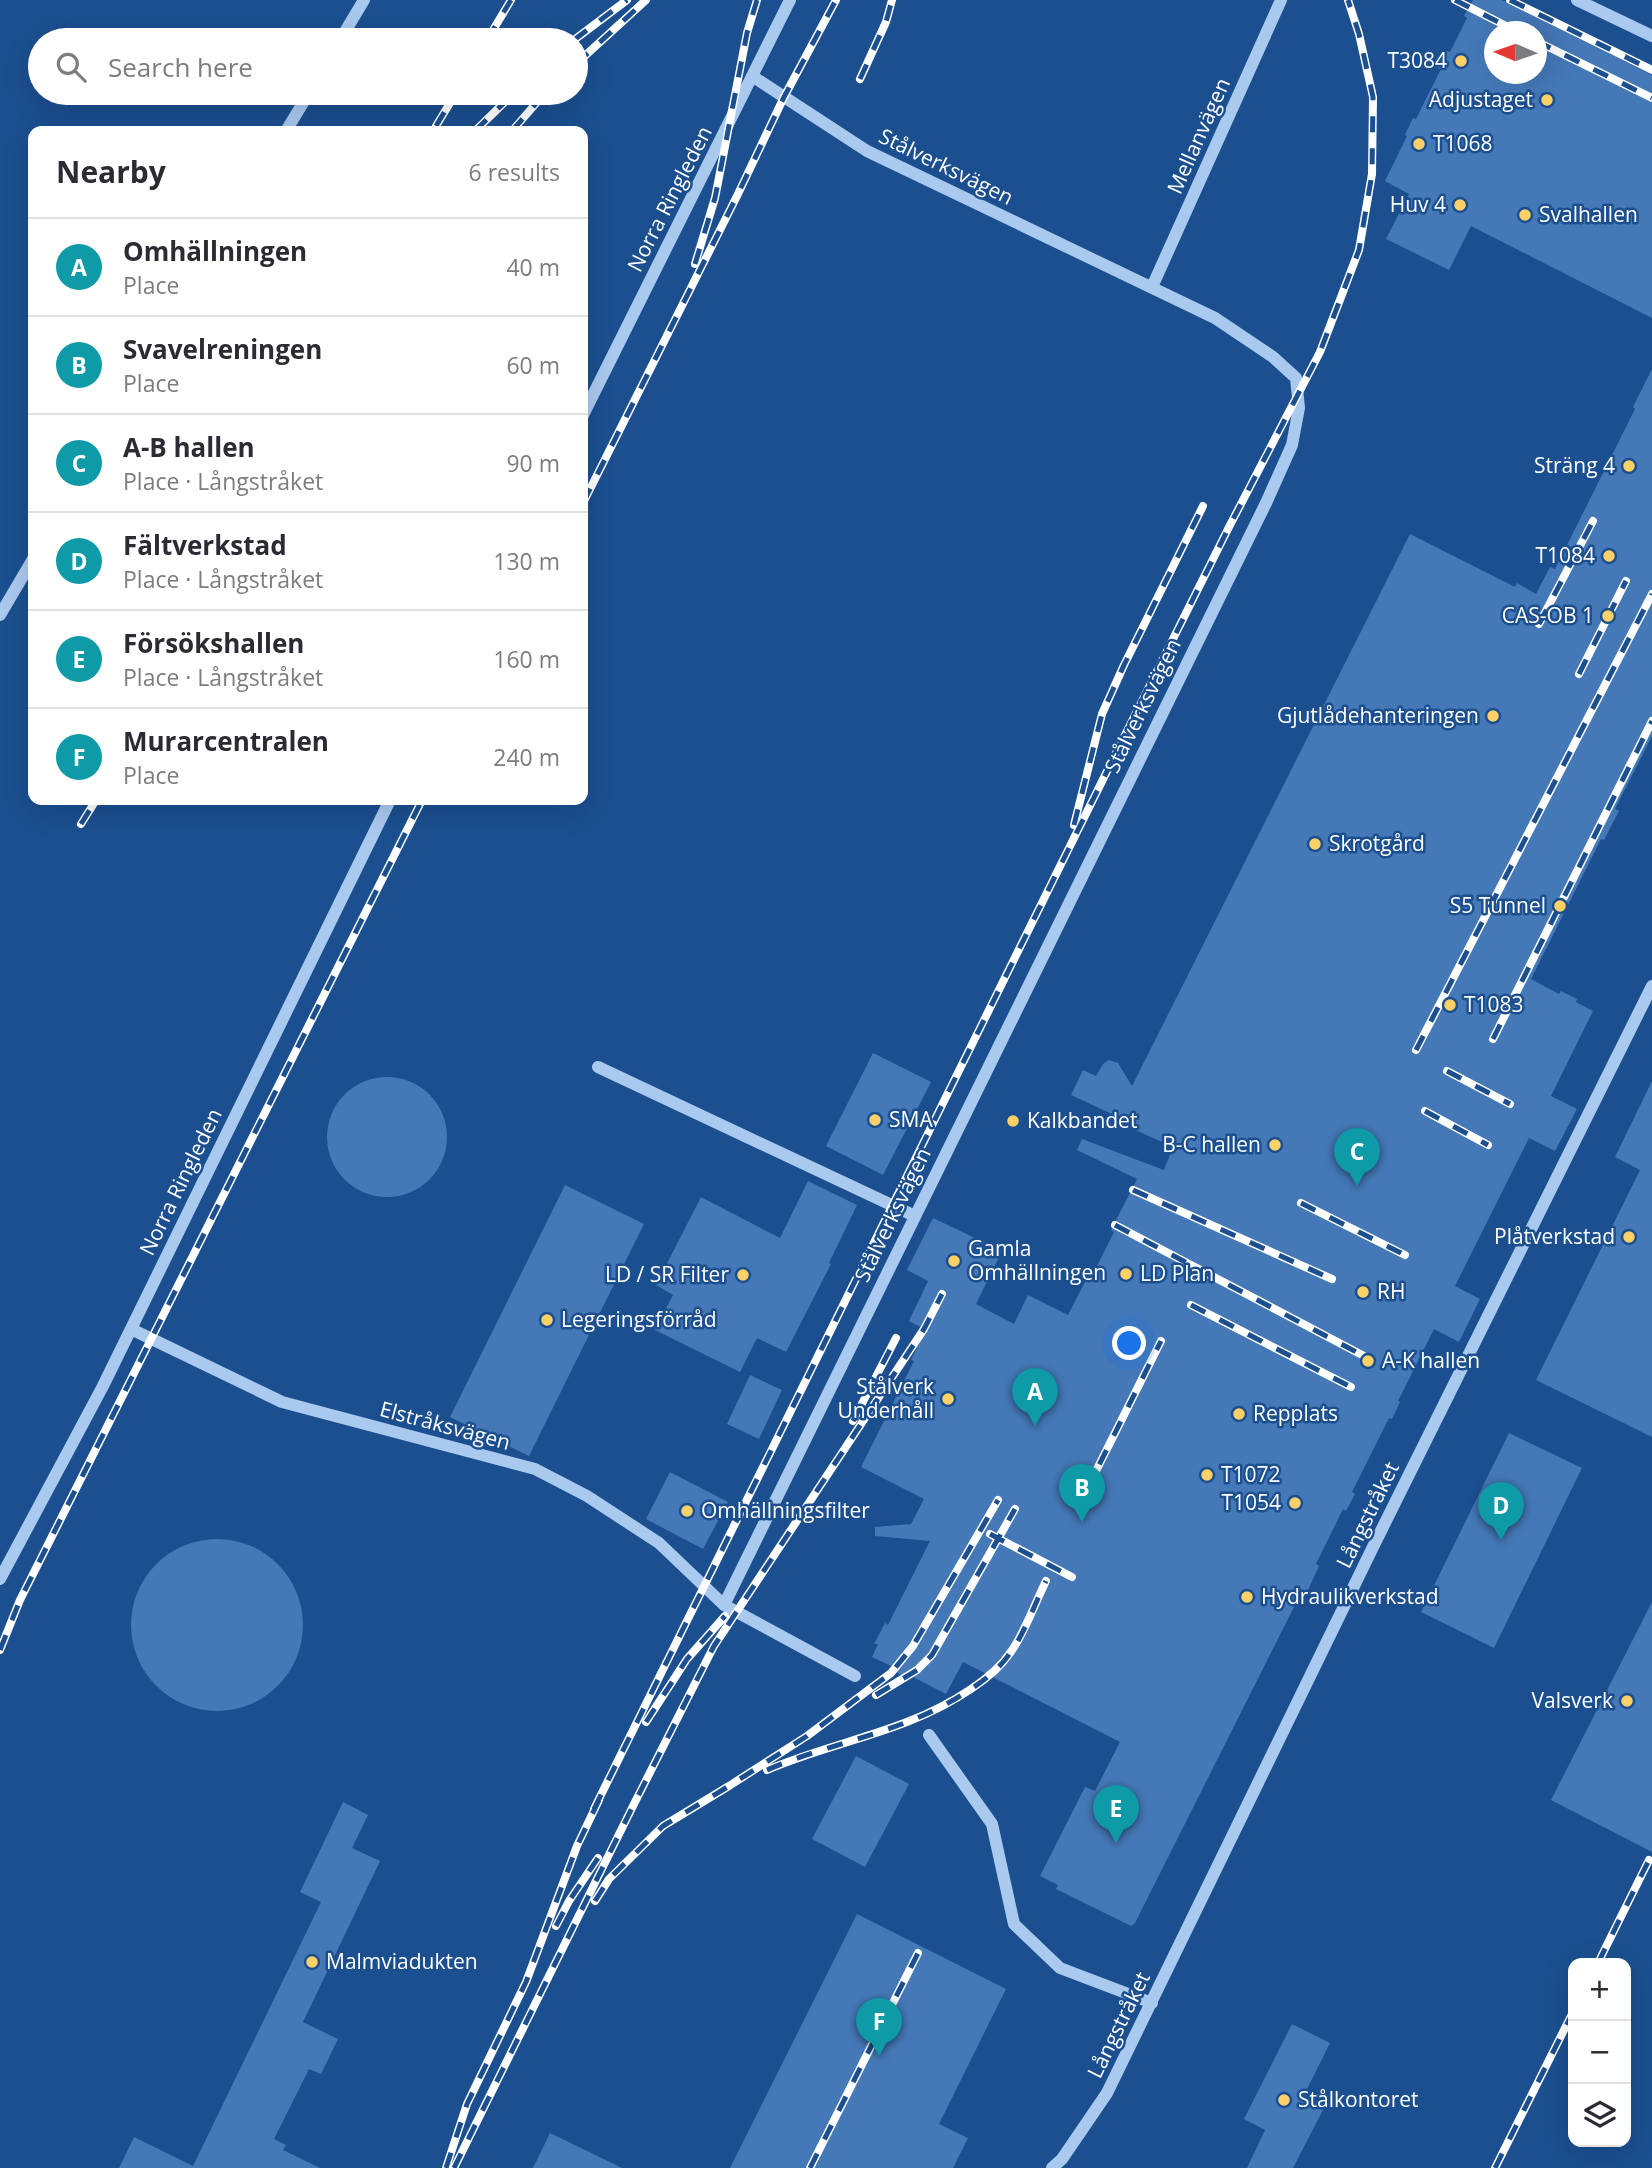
<!DOCTYPE html>
<html lang="en">
<head>
<meta charset="utf-8">
<style>
  :root { --surface:#fff; --page:#f2f2f3; --text:#2b2b33; --muted:#7c7c81; --line:#e1e1e2; --accent:#8a764a }
  body { margin:0; font-family:"Open Sans",sans-serif; background:var(--page); color:var(--text) }
  .controls { position:absolute; right:21px; bottom:21px; display:grid; overflow:hidden; border-radius:14px; box-shadow:0 7px 28px #0002 }
  .controls button { width:63px; height:63px; display:grid; place-items:center; padding:0; border:0; border-bottom:2px solid var(--line); background:var(--surface); color:var(--text); font:35px sans-serif }
  .compass { position:absolute; left:1484px; top:21px; width:63px; height:63px; border-radius:50%; background:var(--surface); box-shadow:0 7px 28px #0002; rotate:272deg }
  .you { position:absolute; left:1130px; top:1344px; width:24px; height:24px; margin:-18px; border:5px solid #fff; border-radius:50%; background:#1a73e8; box-shadow:0 0 0 10px #1a73e833 }
  .badge { display:grid; place-items:center; width:46px; height:46px; border-radius:50%; background:var(--accent); color:#fff; font-size:23px; font-weight:700 }
  .pin { position:absolute; translate:-50% -58px; filter:drop-shadow(0 2px 4px #0008) }
  .pin::after { content:''; position:absolute; top:37px; width:24px; height:21px; background:inherit; clip-path:polygon(0 0,100% 0,50% 100%) }
  .list { margin:0; padding:0; list-style:none }
  h2 { display:flex; justify-content:space-between; align-items:center; height:91px; margin:0; padding:0 28px; font-size:30px }
  h2 small { font-size:23px; font-weight:400; color:var(--muted) }
  .list li { display:grid; grid-template-columns:46px 1fr auto; gap:21px; align-items:center; box-sizing:border-box; height:98px; padding:0 28px; border-top:2px solid var(--line) }
  .list b { display:block; font-size:26px; white-space:nowrap }
  .list p { margin:0; font-size:23px; white-space:nowrap; color:var(--muted) }
  .list em { font-size:23px; font-style:normal; color:var(--muted) }
  .icon { flex:none; width:38px; height:38px; fill:none; stroke:currentColor; stroke-width:2; stroke-linecap:round; stroke-linejoin:round }
  .map { position:relative; flex:none; width:1652px; height:2168px; overflow:hidden }
  .search { position:absolute; background:var(--surface); box-shadow:0 7px 28px #0002; left:28px; top:28px; width:560px; height:77px; display:flex; align-items:center; gap:18px; box-sizing:border-box; padding:0 24px; border-radius:38px; color:var(--muted); font-size:26px }
  .panel { position:absolute; background:var(--surface); box-shadow:0 7px 28px #0002; left:28px; top:126px; width:560px; height:679px; border-radius:14px }
  .map>svg:first-child { display:block }
</style>
</head>
<body>
<div class="map">
<svg width="1652" height="2168" viewBox="0 0 1652 2168">
  <rect width="100%" height="100%" fill="#1b4f8f"/>
  <path fill="#4478b7" fill-rule="evenodd" d="M1473 0H1502L1652 75V318L1471 226 1449 270 1386 239 1409 194 1385 181 1407 136 1405 135 1413 118 1416 119 1441 69 1438 68 1447 51 1450 52 1467 18 1464 16ZM1494 32H1536V74H1494Z
    M1652 369V736L1615 809 1619 811 1604 840 1601 839 1531 979 1559 994 1561 991 1577 999 1576 1002 1593 1011 1551 1096 1577 1109 1555 1151 1529 1138 1455 1286 1480 1299 1459 1342 1434 1329 1398 1401 1400 1402 1392 1419 1389 1418 1352 1492 1355 1494 1346 1511 1343 1509 1316 1564 1319 1566 1308 1590 1299 1607 1295 1605 1135 1923 1131 1926 1056 1889 1058 1885 1040 1876 1085 1787 1095 1791 1120 1742 963 1662 946 1694 911 1676 909 1679 890 1669 891 1666 872 1657 878 1644H874L885 1623 888 1625 930 1541 875 1536V1527L911 1524 924 1499 861 1467 914 1361 911 1360 926 1330 909 1321 928 1281 907 1270 933 1218 1002 1251 976 1304 1014 1324 1028 1295 1068 1315 1092 1268 1095 1270 1114 1232 1111 1230 1137 1179 1077 1150 1082 1139 1164 1170 1173 1147 1111 1119 1114 1115 1071 1095 1083 1070 1096 1076 1103 1064 1109 1060 1118 1063 1132 1086 1410 534 1515 587 1517 583 1536 594 1550 567 1555 569 1635 409 1633 407Z
    M873 1053 931 1082 883 1175 826 1146Z
    M327 1137a60 60 0 1 1 120 0a60 60 0 1 1-120 0Z
    M1652 1081V1437L1536 1380 1640 1170 1615 1157Z
    M808 1181 857 1205 829 1263 831 1264 786 1352 757 1338 740 1372 655 1330 673 1295 656 1285 701 1197 780 1238Z
    M565 1185 644 1224 529 1456 450 1417Z
    M750 1375 782 1390 759 1439 727 1424Z
    M1509 1433 1582 1468 1494 1648 1421 1612Z
    M670 1472 728 1502 703 1549 646 1519Z
    M131 1625a86 86 0 1 1 172 0a86 86 0 1 1-172 0Z
    M1652 1602V1852L1551 1800Z
    M856 1756 909 1784 865 1867 812 1839Z
    M343 1802 368 1815 352 1848 380 1861 303 2022 338 2039 321 2074 309 2069 274 2139 286 2145 283 2150 320 2168H119L134 2137 193 2166 321 1902 300 1892Z
    M857 1914 1006 1989 939 2124 968 2138 953 2168H730Z
    M1292 2024 1330 2043 1304 2095 1325 2106 1293 2168H1247L1265 2130 1244 2119Z
    M550 2133 622 2168H533Z"/>
  <g fill="none" stroke-linecap="round" stroke-linejoin="round">
    <path stroke="#a9c9ee" stroke-width="12" d="M1577 0 1652 36
      M340 40 364 0
      M286 131 309 93
      M1152 287 1281 0
      M583 415 790 0
      M0 615 33 559
      M598 1067 915 1216
      M131 1329 282 1402 535 1469 587 1496 659 1543 724 1605 855 1676
      M0 1579 103 1386 390 800
      M724 1605 1266 503 1292 445 1299 408 1296 378 1273 357 1215 318 867 151 752 76
      M929 1735 992 1824 1014 1924 1060 1968 1152 2003
      M1052 2168 1062 2159 1107 2093 1372 1549 1652 986"/>
    <g stroke="#fff" stroke-width="8">
      <path id="rail" d="M1455 0 1518 32
        M1510 0 1652 70
        M487 40 511 0
        M574 40 627 0
        M1536 41 1652 98
        M576 64 646 0
        M860 79 886 22 892 0
        M436 126 456 93
        M475 131 514 93
        M512 131 545 93
        M695 264 715 198 747 33 757 0
        M583 503 737 196 784 97 836 0
        M1539 624 1593 521
        M1579 674 1626 581
        M81 824 96 800
        M1074 825 1102 714 1124 665 1203 506
        M1493 1039 1652 721
        M1416 1050 1652 594
        M1447 1071 1510 1104
        M1425 1111 1488 1145
        M1133 1190 1332 1279
        M1301 1203 1405 1255
        M1115 1225 1364 1356
        M1191 1305 1351 1387
        M853 1421 896 1338
        M1085 1493 1161 1341
        M990 1534 1072 1577
        M0 1650 20 1600 422 800
        M876 1695 917 1670 932 1655 1015 1509
        M646 1722 687 1659 725 1616
        M767 1770C837 1740 906 1733 971 1689 986 1679 1000 1668 1010 1653 1024 1635 1035 1603 1046 1581
        M594 1809 1118 749 1229 527 1320 352 1359 250 1372 174 1373 97 1359 34 1348 0
        M595 1901 609 1879 663 1826 729 1786 807 1736 891 1673 913 1646 998 1500
        M556 1926 569 1901 598 1858
        M1598 1963 1649 1860
        M446 2168 467 2104 526 1982 577 1846 599 1800
        M454 2168 632 1808 714 1646 924 1329 942 1294
        M810 2168 918 1953
        M1495 2168 1573 2012"/>
    </g>
    <use href="#rail" stroke="#1b4f8f" stroke-width="5" stroke-dasharray="16" stroke-linecap="butt"/>
  </g>
  <g fill="#ffd166" stroke="#1b4f8f" stroke-width="2.5">
    <circle cx="1461" cy="61" r="7"/>
    <circle cx="1547" cy="100" r="7"/>
    <circle cx="1419" cy="144" r="7"/>
    <circle cx="1460" cy="205" r="7"/>
    <circle cx="1525" cy="215" r="7"/>
    <circle cx="1629" cy="466" r="7"/>
    <circle cx="1609" cy="556" r="7"/>
    <circle cx="1608" cy="616" r="7"/>
    <circle cx="1493" cy="716" r="7"/>
    <circle cx="1315" cy="844" r="7"/>
    <circle cx="1560" cy="906" r="7"/>
    <circle cx="1450" cy="1005" r="7"/>
    <circle cx="875" cy="1120" r="7"/>
    <circle cx="1013" cy="1121" r="7"/>
    <circle cx="1275" cy="1145" r="7"/>
    <circle cx="1629" cy="1237" r="7"/>
    <circle cx="954" cy="1261" r="7"/>
    <circle cx="1126" cy="1274" r="7"/>
    <circle cx="743" cy="1275" r="7"/>
    <circle cx="1363" cy="1292" r="7"/>
    <circle cx="547" cy="1320" r="7"/>
    <circle cx="1368" cy="1361" r="7"/>
    <circle cx="948" cy="1399" r="7"/>
    <circle cx="1239" cy="1414" r="7"/>
    <circle cx="1207" cy="1475" r="7"/>
    <circle cx="1295" cy="1503" r="7"/>
    <circle cx="687" cy="1511" r="7"/>
    <circle cx="1247" cy="1597" r="7"/>
    <circle cx="1627" cy="1701" r="7"/>
    <circle cx="312" cy="1962" r="7"/>
    <circle cx="1284" cy="2100" r="7"/>
  </g>
  <g text-anchor="middle" stroke-width="5" stroke-linejoin="round" paint-order="stroke">
    <g font-size="21" fill="#fff" stroke="#1b4f8f" text-anchor="start">
      <text x="1447" y="68" text-anchor="end">T3084</text>
      <text x="1533" y="107" text-anchor="end">Adjustaget</text>
      <text x="1433" y="151">T1068</text>
      <text x="1446" y="212" text-anchor="end">Huv 4</text>
      <text x="1539" y="222">Svalhallen</text>
      <text x="1615" y="473" text-anchor="end">Sträng 4</text>
      <text x="1595" y="563" text-anchor="end">T1084</text>
      <text x="1594" y="623" text-anchor="end">CAS-OB 1</text>
      <text x="1479" y="723" text-anchor="end">Gjutlådehanteringen</text>
      <text x="1329" y="851">Skrotgård</text>
      <text x="1546" y="913" text-anchor="end">S5 Tunnel</text>
      <text x="1464" y="1012">T1083</text>
      <text x="889" y="1127">SMA</text>
      <text x="1027" y="1128">Kalkbandet</text>
      <text x="1261" y="1152" text-anchor="end">B-C hallen</text>
      <text x="1615" y="1244" text-anchor="end">Plåtverkstad</text>
      <text x="968" y="1256">Gamla<tspan x="968" dy="24">Omhällningen</tspan></text>
      <text x="1140" y="1281">LD Plan</text>
      <text x="729" y="1282" text-anchor="end">LD / SR Filter</text>
      <text x="1377" y="1299">RH</text>
      <text x="561" y="1327">Legeringsförråd</text>
      <text x="1382" y="1368">A-K hallen</text>
      <text x="934" y="1394" text-anchor="end">Stålverk<tspan x="934" dy="24">Underhåll</tspan></text>
      <text x="1253" y="1421">Repplats</text>
      <text x="1221" y="1482">T1072</text>
      <text x="1281" y="1510" text-anchor="end">T1054</text>
      <text x="701" y="1518">Omhällningsfilter</text>
      <text x="1261" y="1604">Hydraulikverkstad</text>
      <text x="1613" y="1708" text-anchor="end">Valsverk</text>
      <text x="326" y="1969">Malmviadukten</text>
      <text x="1298" y="2107">Stålkontoret</text>
    </g>
    <g font-size="21" fill="#fff" stroke="#1b4f8f">
      <text transform="translate(1199 136) rotate(-66)" y="7">Mellanvägen</text>
      <text transform="translate(946 167) rotate(26)" y="7">Stålverksvägen</text>
      <text transform="translate(670 199) rotate(-63)" y="7">Norra Ringleden</text>
      <text transform="translate(1143 706) rotate(-64)" y="7">Stålverksvägen</text>
      <text transform="translate(181 1182) rotate(-64)" y="7">Norra Ringleden</text>
      <text transform="translate(893 1215) rotate(-64)" y="7">Stålverksvägen</text>
      <text transform="translate(445 1426) rotate(15)" y="7">Elstråksvägen</text>
      <text transform="translate(1368 1515) rotate(-64)" y="7">Långstråket</text>
      <text transform="translate(1119 2025) rotate(-64)" y="7">Långstråket</text>
    </g>
  </g>
</svg>
<div class="controls">
<button>+</button>
<button>−</button>
<button><svg class="icon" aria-label="layers" viewBox="0 0 24 24"><path d="M12 4l9 5-9 5-9-5zM3 14l9 5 9-5"/></svg></button>
</div>
<svg class="compass" viewBox="-18 -18 36 36"><path d="M0-13l5 13h-10z" fill="#e53935"/><path d="M0 13l5-13h-10z" fill="#7c7c81"/></svg>
<div class="you"></div>
<div class="pin badge" style="left:1035px;top:1426px;background:#0f9aa8">A</div>
<div class="pin badge" style="left:1082px;top:1522px;background:#0f9aa8">B</div>
<div class="pin badge" style="left:1357px;top:1186px;background:#0f9aa8">C</div>
<div class="pin badge" style="left:1501px;top:1540px;background:#0f9aa8">D</div>
<div class="pin badge" style="left:1116px;top:1843px;background:#0f9aa8">E</div>
<div class="pin badge" style="left:879px;top:2056px;background:#0f9aa8">F</div>
<div class="search"><svg class="icon" aria-label="search" viewBox="0 0 24 24"><circle cx="10" cy="10" r="6"/><path d="M15 15l6 6"/></svg>Search here</div>
<section class="panel">
<h2>Nearby<small>6 results</small></h2>
<ul class="list">
<li><span class="badge" style="background:#0f9aa8">A</span><div><b>Omhällningen</b><p>Place</p></div><em>40 m</em></li>
<li><span class="badge" style="background:#0f9aa8">B</span><div><b>Svavelreningen</b><p>Place</p></div><em>60 m</em></li>
<li><span class="badge" style="background:#0f9aa8">C</span><div><b>A-B hallen</b><p>Place · Långstråket</p></div><em>90 m</em></li>
<li><span class="badge" style="background:#0f9aa8">D</span><div><b>Fältverkstad</b><p>Place · Långstråket</p></div><em>130 m</em></li>
<li><span class="badge" style="background:#0f9aa8">E</span><div><b>Försökshallen</b><p>Place · Långstråket</p></div><em>160 m</em></li>
<li><span class="badge" style="background:#0f9aa8">F</span><div><b>Murarcentralen</b><p>Place</p></div><em>240 m</em></li>
</ul>
</section>
</div>
</body>
</html>
